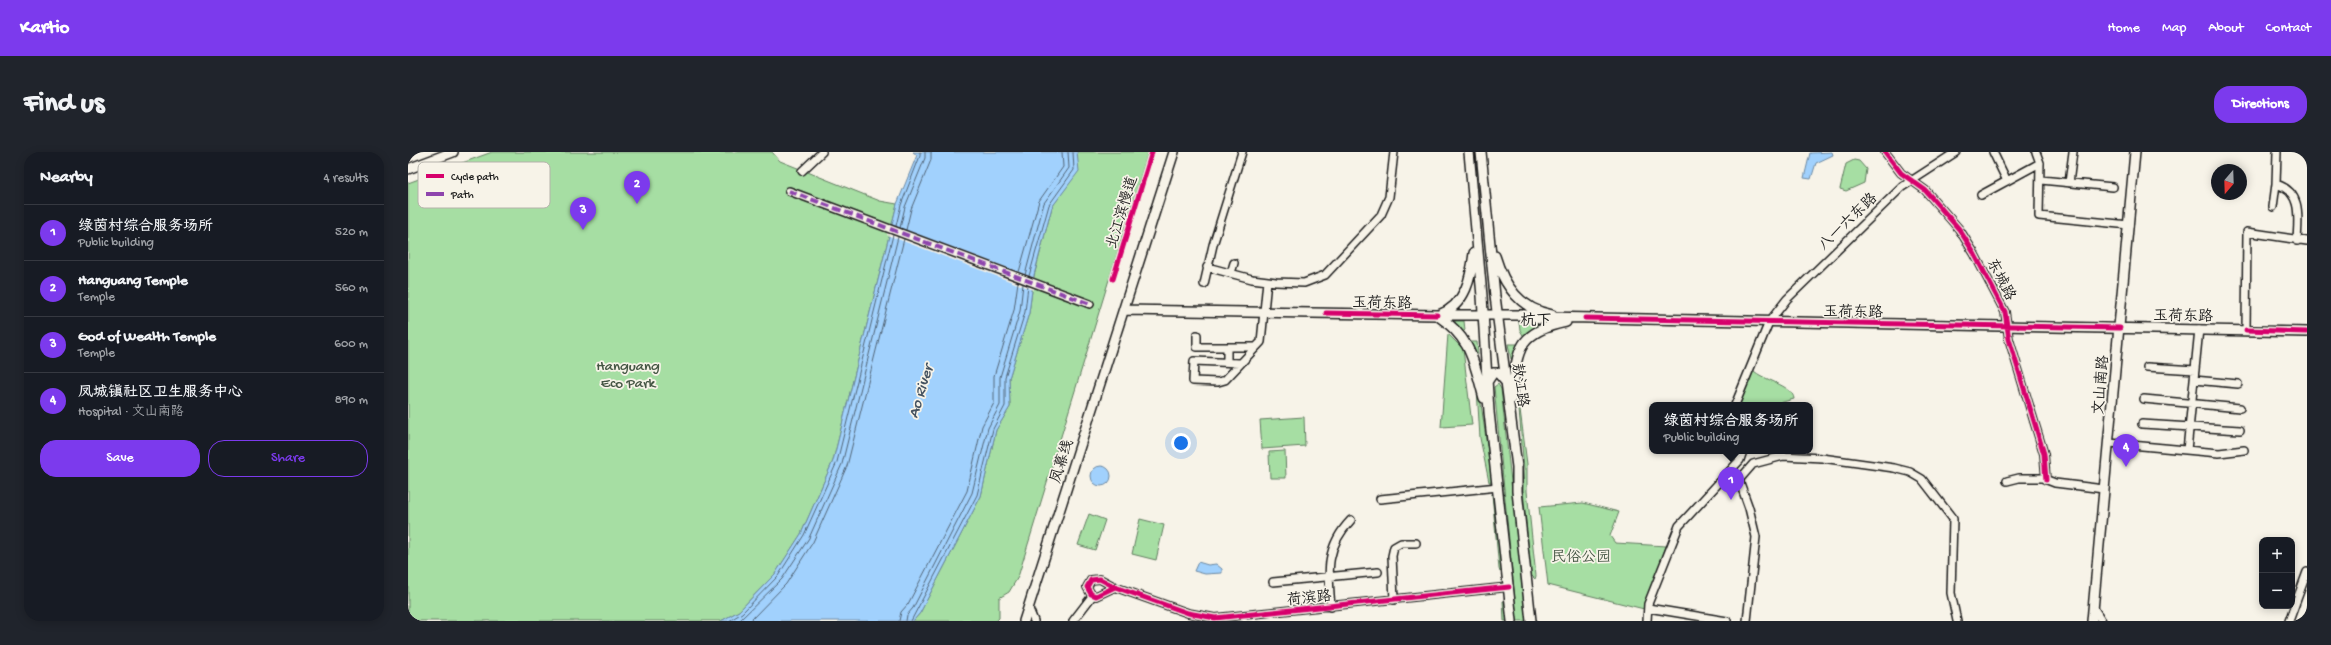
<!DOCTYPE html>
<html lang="en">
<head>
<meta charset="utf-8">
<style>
  :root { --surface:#171b24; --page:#20242c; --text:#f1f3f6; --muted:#9ea1a6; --line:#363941; --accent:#7c3aed }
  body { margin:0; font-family:"Gochi Hand","LXGW WenKai TC",sans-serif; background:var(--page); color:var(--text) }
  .controls { position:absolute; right:12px; bottom:12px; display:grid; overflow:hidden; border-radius:8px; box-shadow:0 2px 10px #0003 }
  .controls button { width:36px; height:36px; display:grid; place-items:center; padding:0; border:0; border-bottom:1px solid var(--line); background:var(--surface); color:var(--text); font:20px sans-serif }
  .compass { position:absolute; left:1803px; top:12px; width:36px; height:36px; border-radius:50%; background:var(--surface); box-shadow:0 2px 10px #0003; rotate:199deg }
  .you { position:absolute; left:773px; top:291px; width:14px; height:14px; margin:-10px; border:3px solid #fff; border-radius:50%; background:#1a73e8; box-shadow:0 0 0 6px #1a73e833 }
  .badge { display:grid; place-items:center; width:26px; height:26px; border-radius:50%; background:var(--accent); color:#fff; font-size:13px; font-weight:700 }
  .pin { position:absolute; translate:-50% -33px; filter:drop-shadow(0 1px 2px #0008) }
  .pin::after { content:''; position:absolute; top:21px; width:14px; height:12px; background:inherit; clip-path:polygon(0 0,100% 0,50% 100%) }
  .popup { position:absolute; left:1241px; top:250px; width:164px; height:52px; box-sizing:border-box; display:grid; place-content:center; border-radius:8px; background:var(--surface); filter:drop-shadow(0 1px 3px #0005); font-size:13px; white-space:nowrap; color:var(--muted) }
  .popup b { font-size:15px; color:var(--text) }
  .popup::after { content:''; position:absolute; left:50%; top:100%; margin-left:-8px; border:8px solid transparent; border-top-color:var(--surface) }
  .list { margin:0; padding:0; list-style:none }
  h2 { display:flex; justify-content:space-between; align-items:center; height:52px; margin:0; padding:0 16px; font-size:17px }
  h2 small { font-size:13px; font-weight:400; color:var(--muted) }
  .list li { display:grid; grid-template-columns:26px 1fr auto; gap:12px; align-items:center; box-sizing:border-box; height:56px; padding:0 16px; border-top:1px solid var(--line) }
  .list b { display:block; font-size:15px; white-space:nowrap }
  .list p { margin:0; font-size:13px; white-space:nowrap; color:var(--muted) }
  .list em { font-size:13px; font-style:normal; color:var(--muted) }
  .actions { display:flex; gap:8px; padding:12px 16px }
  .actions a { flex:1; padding:9px 0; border:1px solid var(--accent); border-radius:16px; text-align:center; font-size:14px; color:var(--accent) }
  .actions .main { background:var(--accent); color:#fff }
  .map { position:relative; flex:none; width:1899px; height:469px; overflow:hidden; border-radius:16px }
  header { display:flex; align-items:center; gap:24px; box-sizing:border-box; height:56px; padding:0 20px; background:var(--accent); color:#fff }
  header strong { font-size:19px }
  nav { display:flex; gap:22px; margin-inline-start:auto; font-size:14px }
  .intro { display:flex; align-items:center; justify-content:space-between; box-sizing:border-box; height:96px; padding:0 24px }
  h1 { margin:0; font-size:28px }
  .button { padding:10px 18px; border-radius:16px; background:var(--accent); color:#fff; font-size:14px; font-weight:700 }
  main { display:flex; gap:24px; padding:0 24px }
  aside { flex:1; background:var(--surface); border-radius:16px; box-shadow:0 2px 10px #0003 }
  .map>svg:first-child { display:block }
</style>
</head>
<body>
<header>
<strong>Kartio</strong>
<nav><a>Home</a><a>Map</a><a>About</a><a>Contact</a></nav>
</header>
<div class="intro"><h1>Find us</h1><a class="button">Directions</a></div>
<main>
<aside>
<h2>Nearby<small>4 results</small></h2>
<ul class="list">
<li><span class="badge">1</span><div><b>绿茵村综合服务场所</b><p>Public building</p></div><em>520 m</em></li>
<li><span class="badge">2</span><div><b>Hanguang Temple</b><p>Temple</p></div><em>560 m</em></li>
<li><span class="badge">3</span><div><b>God of Wealth Temple</b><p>Temple</p></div><em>600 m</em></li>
<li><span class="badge">4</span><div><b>凤城镇社区卫生服务中心</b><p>Hospital · 文山南路</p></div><em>890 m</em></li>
</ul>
<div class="actions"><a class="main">Save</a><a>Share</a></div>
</aside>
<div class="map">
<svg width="1899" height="469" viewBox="0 0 1899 469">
  <rect width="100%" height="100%" fill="#f7f3e8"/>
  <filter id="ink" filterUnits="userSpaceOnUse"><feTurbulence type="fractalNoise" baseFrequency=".025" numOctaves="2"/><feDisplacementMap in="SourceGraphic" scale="8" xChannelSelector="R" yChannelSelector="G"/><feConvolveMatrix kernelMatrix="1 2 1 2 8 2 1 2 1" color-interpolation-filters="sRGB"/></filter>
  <g filter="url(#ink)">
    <path fill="#a6dea3" stroke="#617d60" d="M84 0H364L372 9 472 49 489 52 425 309 393 382 367 422 331 459 313 469H0V31Z
      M669 0H740L610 425 601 440 591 446V466L588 469H505L512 461 573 344 588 278 602 255 601 226 621 161 626 124 644 55 670 19Z
      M1446 8 1451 9 1458 17 1456 31 1438 39 1432 37 1438 12Z
      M1588 123H1596L1597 138 1590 139Z
      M1047 169H1056L1057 178 1054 181 1047 173Z
      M1111 169 1129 170 1133 173 1116 185 1112 178Z
      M1040 182 1055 197 1064 273 1033 275Z
      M1062 190H1069L1070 202H1066Z
      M1100 192H1111L1106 206 1103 207Z
      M1345 218C1354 228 1385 233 1386 247L1364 253H1330Z
      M1090 232 1093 237 1118 469H1109L1086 235Z
      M1109 234 1119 312V339L1128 424 1127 427 1123 423 1115 338 1116 317Z
      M1069 237 1071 238 1084 328 1083 330H1081L1072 286Z
      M896 265 897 294 854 297 852 268Z
      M877 299 878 326H862L861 300Z
      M1084 342 1094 418 1092 420 1091 417Z
      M1175 351 1211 360 1202 384 1207 391 1258 394 1236 457 1140 433 1131 355Z
      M681 362 697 368 687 398 670 393Z
      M732 367 756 373 748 408 724 402Z
      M1095 449 1097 450 1100 469H1096Z"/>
    <path fill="#a1d1fd" stroke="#6c89a3" d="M505 0H669L671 19 644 55 626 123 621 161 601 226 602 255 588 278 573 344 512 461 505 469H313L331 459 367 422 393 382 425 309 489 52 509 3Z
      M1424 0 1425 3 1408 11 1403 27 1396 26 1402 1Z
      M683 324a10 10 0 1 1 20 0a10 10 0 1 1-20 0Z
      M790 410 800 413 808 412 814 417V421L797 422 786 419Z"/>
    <path fill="#f7f3e8" d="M482 72 627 126 626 138 479 83Z"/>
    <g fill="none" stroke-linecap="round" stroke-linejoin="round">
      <path stroke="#516476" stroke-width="1" d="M488 74 493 53 512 4V0
        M492 76 497 55 517 6V0
        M498 78 503 57 523 8V0
        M611 120 631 49 655 15 654 0
        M617 123 636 51 661 16 660 0
        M621 124 641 53 666 18 665 0
        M321 469 334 461 370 424 396 383 429 310 485 83
        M331 469 374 427 401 386 434 312 490 85
        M342 469 378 432 405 390 439 314 496 87
        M491 469 493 460 500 452 559 339 574 274 586 251V224L606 158 610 130
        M498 469 499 463 505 456 564 341 580 276 592 253V225L612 159 615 132
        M503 469 569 343 585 277 597 254V225L617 160 620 134"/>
      <g stroke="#1c1c1c" stroke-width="10">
        <path id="minor" d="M1477 0 1493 21 1517 38 1551 77 1566 101 1597 160 1601 187 1636 302 1638 328
          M1585 0 1599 29
          M1628 0 1632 11 1631 64 1721 73
          M1869 0 1868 32C1895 40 1890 66 1889 89
          M394 19 414 0
          M1633 28 1705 35
          M1661 31 1665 0
          M381 39 682 152
          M1573 43 1632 11
          M1865 55 1868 32
          M799 115 844 127 868 130 896 131 917 123 973 63 981 45 986 0
          M823 121 826 111
          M796 132 805 93 834 0
          M1838 178 1839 80 1899 89
          M789 183V195H848
          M819 210V195
          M832 211 786 209 785 229 810 230 817 228 853 190 859 129
          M1739 215 1787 218
          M1786 228 1830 232
          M1736 247 1832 256
          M1327 253 1361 170 1379 147 1494 35 1548 0
          M1734 272 1832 278
          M1701 291 1811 301 1836 298
          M1779 298 1791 177
          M1320 321 1331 328 1341 356 1348 385 1339 469
          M1331 328 1345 312 1375 304 1414 306 1486 316 1502 320 1514 327 1545 367 1543 441 1549 469
          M1599 329 1611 326H1634L1647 331 1696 337
          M972 347 1090 335
          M865 430 970 420
          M707 435 688 444 683 442 679 435 683 428 692 427 707 435 780 461 807 466 1101 435
          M986 448 984 404 986 395 993 391H1008
          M923 455C920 420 917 395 943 368
          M1685 455 1694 469
          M1240 456 1319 469
          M621 457 626 469
          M665 469 685 443
          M1239 469 1240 452 1271 374 1332 308 1335 299
          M1881 469 1899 420"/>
      </g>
      <g stroke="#1c1c1c" stroke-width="12">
        <path id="major" d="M1061 0 1074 144 1081 260 1104 469
          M1073 0 1087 144 1109 315V339L1123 469
          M0 17 45 0
          M1087 104C1096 134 1112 157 1144 163
          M716 158 1029 163H1120L1131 167 1137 165 1899 180
          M1029 163C1064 187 1065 208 1076 246
          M1031 163C1058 153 1063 125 1066 101
          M1079 230 1085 221H1090L1097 229
          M1104 247C1109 201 1107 180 1158 170
          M616 469 766 0
          M1684 469 1727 0"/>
      </g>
      <use href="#minor" stroke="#f7f3e8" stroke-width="7"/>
      <use href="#major" stroke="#f7f3e8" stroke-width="9"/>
      <path stroke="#8e44ad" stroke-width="4" stroke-dasharray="8 4" stroke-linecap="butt" d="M381 39 682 152"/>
      <g stroke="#f7f3e8" stroke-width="8">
        <path id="cycleway" d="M1477 0 1493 21 1517 38 1551 77 1566 101 1597 160 1601 187 1636 302 1638 328
          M705 127 744 0
          M918 161 1029 163
          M1177 166 1712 176
          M1838 178 1899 180
          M707 435 688 444 683 442 679 435 683 428 692 427 707 435 780 461 807 466 1101 435"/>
      </g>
      <use href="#cycleway" stroke="#d6006c" stroke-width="5"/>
    </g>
  </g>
  <g text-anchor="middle" stroke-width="3.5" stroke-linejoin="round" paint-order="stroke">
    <g font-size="15" fill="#1c1c1c" stroke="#f7f3e8">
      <text transform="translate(713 60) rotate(-73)" y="5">北江滨慢道</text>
      <text transform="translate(1439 69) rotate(-44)" y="5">八一六东路</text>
      <text transform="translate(1594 127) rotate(63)" y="5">东城路</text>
      <text transform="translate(974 150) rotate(1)" y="5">玉荷东路</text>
      <text transform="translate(1445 159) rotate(1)" y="5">玉荷东路</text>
      <text transform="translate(1775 163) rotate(1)" y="5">玉荷东路</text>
      <text transform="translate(1113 233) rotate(82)" y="5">敖江路</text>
      <text transform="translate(1692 233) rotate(-85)" y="5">文山南路</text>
      <text transform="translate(653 309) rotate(-72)" y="5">凤幕线</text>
      <text transform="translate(901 445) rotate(-6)" y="5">荷滨路</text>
    </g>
    <g font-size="15" fill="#455644" stroke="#f7f3e8">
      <text x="220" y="218">Hanguang<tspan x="220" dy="17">Eco Park</tspan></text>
      <text x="1173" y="409">民俗公园</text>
    </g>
    <g font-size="16" fill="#1c1c1c" stroke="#f7f3e8">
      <text x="1128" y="173">杭下</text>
    </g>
    <g font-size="16" font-style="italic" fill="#445260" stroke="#f7f3e8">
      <text transform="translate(511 239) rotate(-73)" y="6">Ao River</text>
    </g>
  </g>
  <rect x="10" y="10" width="132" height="46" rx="6" fill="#f7f3e8" stroke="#b5b2ab" stroke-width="1"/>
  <rect x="18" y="22" width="18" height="4" fill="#d6006c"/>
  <rect x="18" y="40" width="18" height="4" fill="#8e44ad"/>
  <g font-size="11" fill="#1c1c1c">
    <text x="43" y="28">Cycle path</text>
    <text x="43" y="46">Path</text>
  </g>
</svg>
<div class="controls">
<button>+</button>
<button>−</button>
</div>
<svg class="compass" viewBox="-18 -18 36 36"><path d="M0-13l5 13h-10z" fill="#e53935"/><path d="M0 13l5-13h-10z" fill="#9ea1a6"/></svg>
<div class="you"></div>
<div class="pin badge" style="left:1323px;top:348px">1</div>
<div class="popup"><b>绿茵村综合服务场所</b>Public building</div>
<div class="pin badge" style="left:229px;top:52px">2</div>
<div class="pin badge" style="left:175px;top:78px">3</div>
<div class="pin badge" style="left:1718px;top:315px">4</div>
</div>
</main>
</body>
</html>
